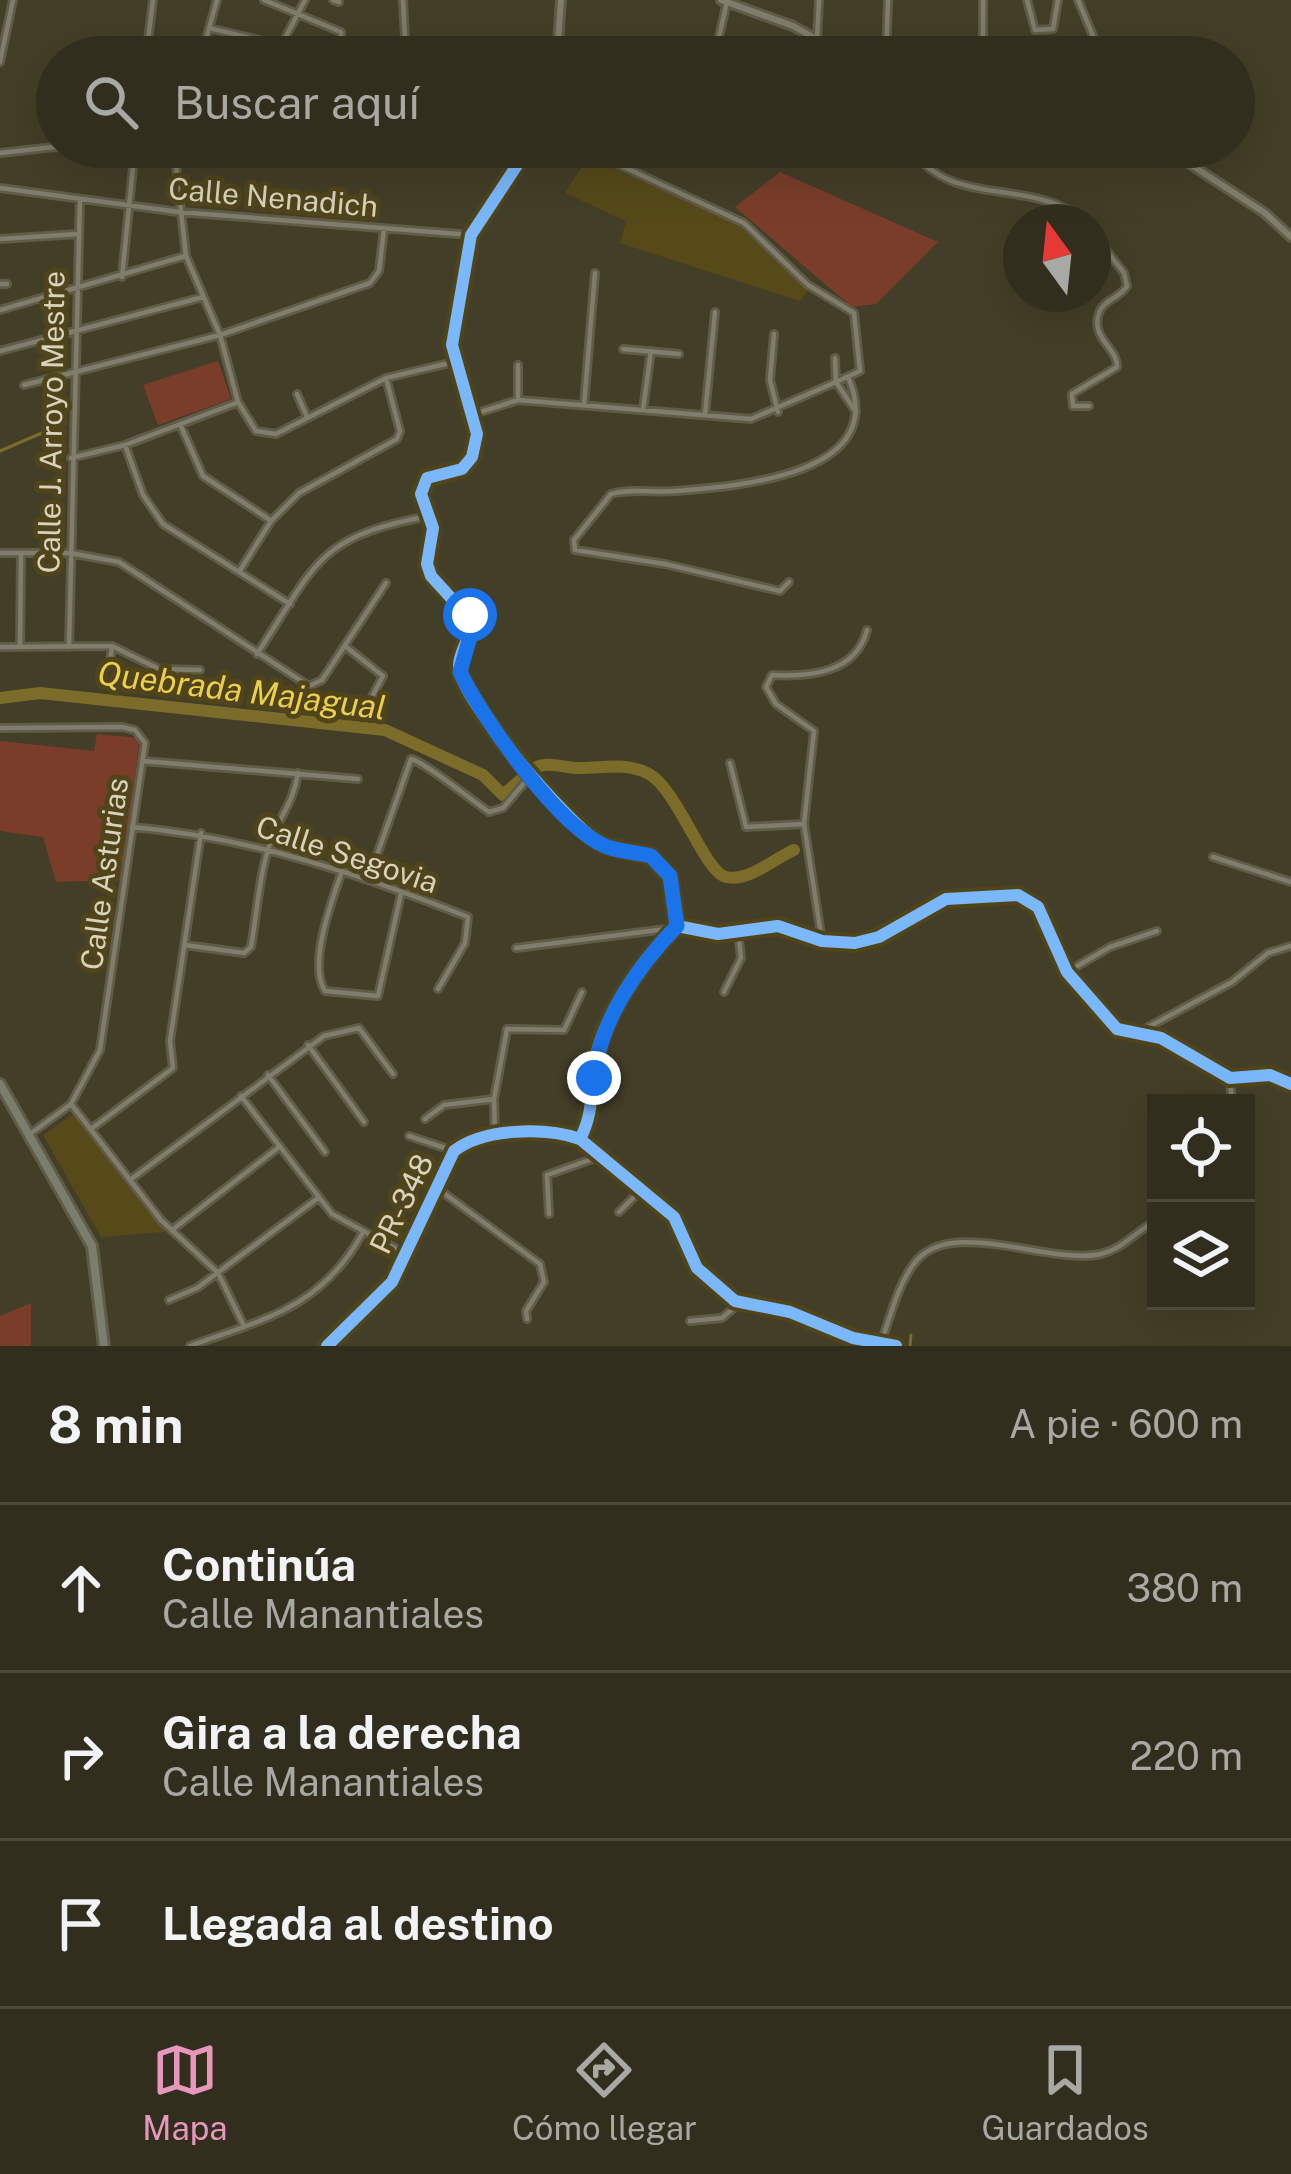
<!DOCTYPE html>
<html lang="es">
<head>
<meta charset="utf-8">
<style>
  :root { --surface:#322e1d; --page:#3a3626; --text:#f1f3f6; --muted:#a8a8a4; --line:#4d4a3b; --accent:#e797bd }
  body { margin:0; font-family:"Public Sans",sans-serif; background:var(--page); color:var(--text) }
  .controls { position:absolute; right:36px; bottom:36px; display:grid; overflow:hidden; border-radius:0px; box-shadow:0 12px 48px #0002 }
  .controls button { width:108px; height:108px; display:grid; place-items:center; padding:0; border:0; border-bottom:3px solid var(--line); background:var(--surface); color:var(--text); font:60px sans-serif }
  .compass { position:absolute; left:1003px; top:204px; width:108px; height:108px; border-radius:50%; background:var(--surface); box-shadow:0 12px 48px #0002; rotate:345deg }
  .stop { position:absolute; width:36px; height:36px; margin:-27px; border:9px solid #1a73e8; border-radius:50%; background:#fff }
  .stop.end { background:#1a73e8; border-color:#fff; box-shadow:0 3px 12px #0008 }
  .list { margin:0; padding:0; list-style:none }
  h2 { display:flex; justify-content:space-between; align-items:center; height:156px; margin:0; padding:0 48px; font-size:51px }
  h2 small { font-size:39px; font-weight:400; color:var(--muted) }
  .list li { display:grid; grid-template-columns:78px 1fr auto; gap:36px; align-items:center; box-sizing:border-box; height:168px; padding:0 48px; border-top:3px solid var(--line) }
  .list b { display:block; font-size:45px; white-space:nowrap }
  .list p { margin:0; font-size:39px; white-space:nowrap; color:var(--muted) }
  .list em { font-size:39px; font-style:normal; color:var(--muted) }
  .icon { flex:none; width:66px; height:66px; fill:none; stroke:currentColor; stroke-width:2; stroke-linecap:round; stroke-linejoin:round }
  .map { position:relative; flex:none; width:1291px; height:1346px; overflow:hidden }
  .search { position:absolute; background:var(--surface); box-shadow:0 12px 48px #0002; left:36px; right:36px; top:36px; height:132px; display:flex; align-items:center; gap:30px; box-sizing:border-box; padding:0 42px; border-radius:66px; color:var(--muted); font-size:45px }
  .sheet { height:660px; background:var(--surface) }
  nav { display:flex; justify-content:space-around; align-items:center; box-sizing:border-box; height:168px; border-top:3px solid var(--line); background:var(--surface); font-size:33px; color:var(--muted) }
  nav a { display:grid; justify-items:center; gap:6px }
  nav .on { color:var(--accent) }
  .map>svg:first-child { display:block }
</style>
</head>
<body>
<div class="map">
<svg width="1291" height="1346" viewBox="0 0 1291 1346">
  <rect width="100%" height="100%" fill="#433e27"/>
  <path fill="#564a19" d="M588 157 736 223 809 289 800 301 620 243 626 221 565 193Z
    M74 1114 165 1231 164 1232 101 1237 43 1135Z"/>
  <path fill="#7a3d2a" d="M780 172 938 242 876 304 852 307 735 207Z
    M218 361 231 399 158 425 143 385Z
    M97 734 140 738 121 880 56 882 43 837 0 831V741L94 751Z
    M31 1303V1346H0V1316Z"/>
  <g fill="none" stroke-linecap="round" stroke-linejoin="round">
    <path stroke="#7c6c29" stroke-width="3" d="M0 451 65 423
      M910 1346 911 1335"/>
    <path stroke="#7c6c29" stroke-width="12" d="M0 698 40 693 385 730 483 775 503 795 525 776
      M531 770C546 760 560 767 576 768 600 769 625 761 649 774 678 790 705 873 726 877 749 882 773 859 794 850"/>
    <g stroke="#605c48" stroke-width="10">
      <path id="minor" d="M264 0 341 32 342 57
        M333 0 339 2
        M403 0 406 57
        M983 0V57
        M1027 0 1035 30 1053 29 1058 0
        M1078 0 1102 57
        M727 2 718 41 747 57
        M209 28 305 51 342 54
        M560 37 580 57
        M817 40 819 0
        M887 42 931 57
        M281 46 305 0
        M146 57 153 0
        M201 57 217 0
        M239 57 241 39
        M886 57 888 0
        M0 62 13 0
        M174 147 186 256 220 335 238 402 256 431 276 434 386 378 454 362
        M581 147 744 223 808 285 854 313 860 371 836 382 856 412
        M733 147 744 152
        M911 147C949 211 1034 175 1085 222
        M0 153 54 147 172 153
        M0 188 179 212 471 235
        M0 239 78 234
        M122 277 135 147
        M0 284H7
        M0 310 185 256
        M774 334 770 380 778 412
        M623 349 679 354
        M0 351 203 297
        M518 365V400
        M24 385 220 335 370 283 379 271 384 229
        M297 394 307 417
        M584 405 595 273
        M1089 406H1073L1072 394 1117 367C1118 348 1090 338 1099 313 1103 300 1120 298 1127 286L1124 273 1093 233
        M643 410 651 351
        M471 415 518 400 751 419 836 382 835 358
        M705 415 715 312
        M180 424 203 476 270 520
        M125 445 143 495 163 524 290 604
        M71 458 125 445 236 403
        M0 553H70L119 562 309 686 322 680 386 583
        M239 572 271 521 299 493 397 439 400 431 386 378
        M789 582 780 591 665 564 575 550 574 540 611 494C632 488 654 493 676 491 741 486 891 474 848 377
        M345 646 383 676 363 714
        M0 647 112 646 159 669 200 670
        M20 647 21 553
        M69 647 80 199
        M257 654C317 563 316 537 429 516
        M110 662 112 646
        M0 728 122 727 135 730 145 743 100 1050 71 1104 30 1134
        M143 761 358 779
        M730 763 746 827 804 824
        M132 827C248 837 360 874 468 917L465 943 438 989
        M377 855 411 759C425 762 471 800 489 812L503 808 530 776
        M1213 857 1291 882
        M341 874C331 903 308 965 325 991L378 996 401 894
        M677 926 718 934 778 926 822 941 855 943 879 937 946 899 1018 895 1038 907 1067 972 1117 1029 1161 1038 1230 1078 1270 1075 1291 1084
        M822 941 804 824 814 731 776 704 766 687 772 675C810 677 856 673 867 630
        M185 945 244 953 251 947C257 913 259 876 270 843 279 817 294 802 298 773
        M516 948 674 928
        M1067 972 1110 947 1157 931
        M724 992 741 958 738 931
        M1139 1032 1232 982 1268 953 1291 946
        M308 1045 364 1122
        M268 1075 325 1152
        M1230 1078 1232 1103
        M241 1096 332 1214 404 1253
        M494 1099 495 1135
        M71 1104 161 1220 218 1273 244 1326
        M425 1119 444 1105 494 1099 507 1029 564 1030 582 992
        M91 1129 173 1068 170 1041 201 833
        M409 1136 454 1151
        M130 1180 324 1036 359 1028 393 1074
        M437 1188 540 1264 544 1282 526 1311 527 1319
        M619 1212 640 1191
        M549 1214 547 1175 598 1157
        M172 1230 279 1147
        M169 1300 197 1288 318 1198
        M690 1321 722 1318 741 1302
        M881 1343C890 1318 897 1287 913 1265 948 1214 1048 1266 1101 1254 1123 1249 1136 1231 1156 1221
        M190 1346C264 1319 321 1308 362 1234"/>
    </g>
    <g stroke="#605c48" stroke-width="12">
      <path id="tertiary" d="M721 0 793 26 849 57
        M557 57 561 0
        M529 147 471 235 452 345 477 434 472 457 462 469 427 478 421 494 433 528 427 564 431 576 472 621C472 637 459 650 459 666 459 698 567 822 597 841 613 851 633 851 651 856L670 876 677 926C644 960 607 1009 596 1056 590 1086 595 1111 580 1139
        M1096 147 1179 157 1265 213 1291 237
        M327 1346 392 1282 454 1151C484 1128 545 1127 580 1139L674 1217 697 1268 735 1301 790 1312 853 1338 896 1346"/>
    </g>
    <g stroke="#605c48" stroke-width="14">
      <path id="primary" d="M0 1084 92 1246 104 1346"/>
    </g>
    <use href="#minor" stroke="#817d6c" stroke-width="4.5"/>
    <use href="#tertiary" stroke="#817d6c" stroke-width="6"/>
    <use href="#primary" stroke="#797e6d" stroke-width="8"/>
    <g stroke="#50451a" stroke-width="20">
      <path id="cycleway" d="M529 147 471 235 452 345 477 434 472 457 462 469 427 478 421 494 433 528 427 564 431 576 472 621C472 637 459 650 459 666 459 698 567 822 597 841 613 851 633 851 651 856L670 876 677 926C644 960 607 1009 596 1056 590 1086 595 1111 580 1139
        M677 926 718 934 778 926 822 941 855 943 879 937 946 899 1018 895 1038 907 1067 972 1117 1029 1161 1038 1230 1078 1270 1075 1291 1084
        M327 1346 392 1282 454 1151C484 1128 545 1127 580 1139L674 1217 697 1268 735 1301 790 1312 853 1338 896 1346"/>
    </g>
    <use href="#cycleway" stroke="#7ab7fb" stroke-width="12"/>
  </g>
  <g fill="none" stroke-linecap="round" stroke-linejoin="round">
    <path stroke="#1a73e8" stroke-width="15" d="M470 615 472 630 460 672C482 718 558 826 605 846 619 852 636 852 651 856L670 876 677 926C638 966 599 1021 594 1078"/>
  </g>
  <g text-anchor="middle" stroke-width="10" stroke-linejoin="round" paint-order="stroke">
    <g font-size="30" fill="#d8d3bc" stroke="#50451a">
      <text transform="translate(273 198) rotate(5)" y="10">Calle Nenadich</text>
      <text transform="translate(52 422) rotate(-89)" y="10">Calle J. Arroyo Mestre</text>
      <text transform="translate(347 855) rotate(18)" y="10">Calle Segovia</text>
      <text transform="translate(105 874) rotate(-82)" y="10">Calle Asturias</text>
      <text transform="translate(402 1204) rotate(-64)" y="10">PR-348</text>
    </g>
    <g font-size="33" font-style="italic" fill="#edce4d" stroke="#50451a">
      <text transform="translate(242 690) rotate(7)" y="12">Quebrada Majagual</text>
    </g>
  </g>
</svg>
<div class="controls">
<button><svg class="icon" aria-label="locate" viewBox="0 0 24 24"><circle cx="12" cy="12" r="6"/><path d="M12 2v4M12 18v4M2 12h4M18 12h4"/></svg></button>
<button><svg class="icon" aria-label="layers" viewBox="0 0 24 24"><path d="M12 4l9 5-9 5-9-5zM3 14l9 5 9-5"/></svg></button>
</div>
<svg class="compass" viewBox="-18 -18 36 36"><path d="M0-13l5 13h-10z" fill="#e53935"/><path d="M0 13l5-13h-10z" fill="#a8a8a4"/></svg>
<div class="stop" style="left:470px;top:615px"></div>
<div class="stop end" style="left:594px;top:1078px"></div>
<div class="search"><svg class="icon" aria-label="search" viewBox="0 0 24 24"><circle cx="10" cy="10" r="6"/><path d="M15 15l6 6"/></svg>Buscar aquí</div>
</div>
<section class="sheet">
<h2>8 min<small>A pie · 600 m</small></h2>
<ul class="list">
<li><svg class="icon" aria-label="ahead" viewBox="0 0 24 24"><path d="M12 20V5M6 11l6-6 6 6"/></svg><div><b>Continúa</b><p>Calle Manantiales</p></div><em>380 m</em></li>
<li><svg class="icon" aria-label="right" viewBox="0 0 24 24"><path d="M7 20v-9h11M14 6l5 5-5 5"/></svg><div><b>Gira a la derecha</b><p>Calle Manantiales</p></div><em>220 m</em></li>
<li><svg class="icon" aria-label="arrive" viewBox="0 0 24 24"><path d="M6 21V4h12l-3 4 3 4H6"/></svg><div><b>Llegada al destino</b></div></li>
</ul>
</section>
<nav>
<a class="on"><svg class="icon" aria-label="map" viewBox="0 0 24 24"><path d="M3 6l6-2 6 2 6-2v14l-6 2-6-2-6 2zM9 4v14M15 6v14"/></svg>Mapa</a>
<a><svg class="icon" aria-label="directions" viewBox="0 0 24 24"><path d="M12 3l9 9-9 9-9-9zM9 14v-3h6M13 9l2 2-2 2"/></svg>Cómo llegar</a>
<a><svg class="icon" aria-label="saved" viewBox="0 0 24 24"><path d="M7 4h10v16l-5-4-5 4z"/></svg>Guardados</a>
</nav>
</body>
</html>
